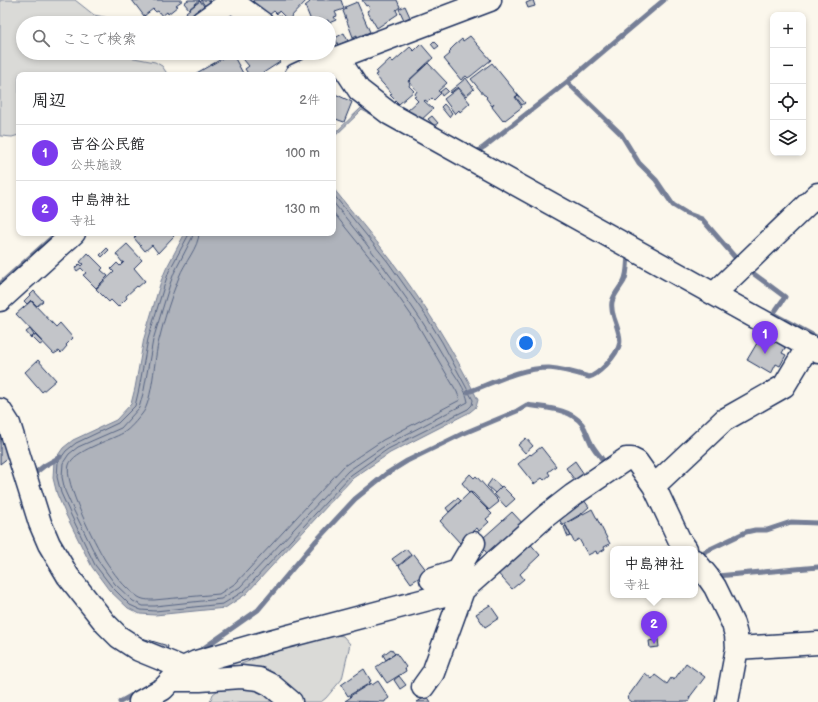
<!DOCTYPE html>
<html lang="ja">
<head>
<meta charset="utf-8">
<style>
  :root { --surface:#fff; --page:#f6f6f6; --text:#202124; --muted:#757577; --line:#e0e0e0; --accent:#7c3aed }
  body { margin:0; font-family:"Balsamiq Sans","Klee One",sans-serif; background:var(--page); color:var(--text) }
  .controls { position:absolute; right:12px; top:12px; display:grid; overflow:hidden; border-radius:8px; box-shadow:0 2px 6px #0003 }
  .controls button { width:36px; height:36px; display:grid; place-items:center; padding:0; border:0; border-bottom:1px solid var(--line); background:var(--surface); color:var(--text); font:20px sans-serif }
  .you { position:absolute; left:526px; top:343px; width:14px; height:14px; margin:-10px; border:3px solid #fff; border-radius:50%; background:#1a73e8; box-shadow:0 0 0 6px #1a73e833 }
  .badge { display:grid; place-items:center; width:26px; height:26px; border-radius:50%; background:var(--accent); color:#fff; font-size:13px; font-weight:700 }
  .pin { position:absolute; translate:-50% -33px; filter:drop-shadow(0 1px 2px #0008) }
  .pin::after { content:''; position:absolute; top:21px; width:14px; height:12px; background:inherit; clip-path:polygon(0 0,100% 0,50% 100%) }
  .popup { position:absolute; left:610px; top:546px; width:88px; height:52px; box-sizing:border-box; display:grid; place-content:center; border-radius:8px; background:var(--surface); filter:drop-shadow(0 1px 3px #0005); font-size:13px; white-space:nowrap; color:var(--muted) }
  .popup b { font-size:15px; color:var(--text) }
  .popup::after { content:''; position:absolute; left:50%; top:100%; margin-left:-8px; border:8px solid transparent; border-top-color:var(--surface) }
  .list { margin:0; padding:0; list-style:none }
  h2 { display:flex; justify-content:space-between; align-items:center; height:52px; margin:0; padding:0 16px; font-size:17px }
  h2 small { font-size:13px; font-weight:400; color:var(--muted) }
  .list li { display:grid; grid-template-columns:26px 1fr auto; gap:12px; align-items:center; box-sizing:border-box; height:56px; padding:0 16px; border-top:1px solid var(--line) }
  .list b { display:block; font-size:15px; white-space:nowrap }
  .list p { margin:0; font-size:13px; white-space:nowrap; color:var(--muted) }
  .list em { font-size:13px; font-style:normal; color:var(--muted) }
  .icon { flex:none; width:22px; height:22px; fill:none; stroke:currentColor; stroke-width:2; stroke-linecap:round; stroke-linejoin:round }
  .map { position:relative; flex:none; width:818px; height:702px; overflow:hidden }
  .search { position:absolute; background:var(--surface); box-shadow:0 2px 6px #0003; left:16px; top:16px; width:320px; height:44px; display:flex; align-items:center; gap:10px; box-sizing:border-box; padding:0 14px; border-radius:22px; color:var(--muted); font-size:15px }
  .panel { position:absolute; background:var(--surface); box-shadow:0 2px 6px #0003; left:16px; top:72px; width:320px; height:164px; border-radius:8px }
  .map>svg:first-child { display:block }
</style>
</head>
<body>
<div class="map">
<svg width="818" height="702" viewBox="0 0 818 702">
  <rect width="100%" height="100%" fill="#fbf7ec"/>
  <filter id="ink" filterUnits="userSpaceOnUse"><feTurbulence type="fractalNoise" baseFrequency=".025" numOctaves="2"/><feDisplacementMap in="SourceGraphic" scale="8" xChannelSelector="R" yChannelSelector="G"/><feConvolveMatrix kernelMatrix="1 2 1 2 8 2 1 2 1" color-interpolation-filters="sRGB"/></filter>
  <g filter="url(#ink)">
    <path fill="#dadad7" stroke="#7a849a" d="M0 0H75L94 15 114 19 117 21 115 23H23V53H105L107 56 129 57 155 62 162 66 168 75H19V135L12 137 1 136 0 135Z
      M337 635 343 636 350 644 342 679 326 698 321 702H303L297 697 238 667 241 664 311 638Z
      M225 685C241 686 256 689 271 696L270 702H210L213 694Z"/>
    <path fill="#afb3bb" stroke="#747e96" d="M362 107 460 160 461 163 362 110 333 138V135Z
      M333 188C352 212 372 235 391 260 424 303 454 351 478 400L476 407 470 412 390 453 353 478 246 594 225 608 155 615 140 614 128 608 109 590 92 567 66 515 57 494 53 478 54 461 63 448 73 440 116 420 131 404 135 388 144 338 161 281 166 269 185 233H333Z"/>
    <g fill="none" stroke-linecap="round" stroke-linejoin="round">
      <path stroke="#566483" stroke-width="1" d="M188 233V236L169 271 165 283 148 339 139 389 135 406 118 423 76 443 66 451 58 462 57 477 61 493 70 513 95 565 112 587 130 605 141 610 155 611 223 604 244 591 351 475 388 449 468 409 472 405 473 400 442 342 426 316 388 262 333 194
        M193 233 192 238 174 273 170 284 153 340 144 390 139 408 121 428 78 447 69 454 63 463 62 477 65 491 74 511 99 562 115 584 133 601 143 606H155L221 599 240 587 348 471 386 445 468 402C466 389 455 376 448 364 415 306 375 254 333 202
        M199 233C199 247 184 263 179 277 171 297 164 319 159 340 154 358 153 401 142 414 137 420 130 429 123 433 111 440 73 451 69 465 63 482 95 543 105 560 113 572 124 588 137 596 142 600 148 600 154 600L219 594 236 583 344 466 383 440 460 400 457 392 416 322 379 269 333 212"/>
      <path stroke="#747e96" stroke-width="5" d="M567 82 621 134 639 163 656 180 673 205 686 213 702 219 739 262
        M473 154 484 147 567 82 664 0
        M750 271 785 297 773 314 818 338
        M0 284 57 233
        M468 392C495 382 520 368 549 368 563 369 576 373 589 377 595 376 602 369 606 365 624 345 622 341 614 318 612 312 611 308 612 302 614 294 620 288 624 281 628 273 627 262 628 254
        M34 474 44 466 60 457
        M702 553 746 532 755 530H767L791 522 818 523
        M717 576 818 567
        M198 652 258 610 315 542 355 499 386 474 407 461 462 434 517 411 527 405C545 408 570 408 582 424 586 430 587 435 590 441 593 449 600 455 604 462
        M120 702 136 693"/>
    </g>
    <path fill="#c3c5c9" stroke="#1b2f5e" d="M132 0H183L176 5 178 6 168 14 167 12 162 16 158 11 156 12 153 9 144 16Z
      M188 0H200L189 9 184 3Z
      M201 0H209L214 7 209 12Z
      M254 0H307L288 20 279 11 277 14 274 11 269 15 273 19 269 23 248 7Z
      M309 0H341L344 9 335 12 337 16 334 17 336 20 329 23 328 20 320 23H312L305 6 310 2Z
      M362 0H397L400 7 396 10 398 14 377 28 367 11 370 9 368 5 366 6Z
      M533 0 535 6 528 8 526 3Z
      M200 1 209 12 193 17 190 19 186 12Z
      M357 2 370 32 357 37V35L353 37 343 11 346 9 345 7Z
      M405 6 410 17 404 20 399 9Z
      M229 9 237 16 226 23H215Z
      M279 15 290 23H273Z
      M145 16 151 23H136Z
      M344 33 348 41 338 45 335 38Z
      M470 36 491 60 471 76 468 78 466 76 461 80 444 59 450 54 449 53 451 51 450 50 455 45 462 39 463 41Z
      M434 41 439 46 435 49 431 44Z
      M421 44 433 58 408 81 410 84 409 86 414 91 399 104 390 95 392 94 375 75 377 74 376 72 390 59 393 62 410 47 414 51Z
      M211 53H224L215 59Z
      M232 53 244 75H193Z
      M238 53H276L279 57 276 58 280 62 260 75H249L245 69 249 66Z
      M428 63 447 83 438 91 441 93 434 100 432 98 428 102 425 100 424 101 433 109 419 122 407 111 418 101 414 97 416 96 415 94 417 91 409 81Z
      M492 63 518 95 515 97 522 107 505 120V119L503 121 492 107 494 104 492 106 486 98 487 97 485 95H484L471 79Z
      M466 78 474 89 466 96 458 87 450 93 449 92Z
      M445 88 448 91 442 96 440 92Z
      M458 88 470 103 460 112 459 110 455 114 444 99Z
      M333 93 352 102 344 122 333 118Z
      M518 95 525 103 522 105 516 97Z
      M444 104 452 113 449 117 441 107Z
      M432 116 438 123 434 126 428 119Z
      M133 233H171L174 236 158 253 152 245 145 251 134 238 136 236Z
      M127 244 142 260 134 268 145 281 138 287 137 286 126 296 127 298 118 307 111 300 109 302 96 289 114 272 111 269 117 263 120 266 124 262H122L116 254Z
      M107 248 109 250 102 257 100 255Z
      M88 253 103 268 101 270 108 276 96 288 83 275 86 273 81 268 77 271 75 268 79 264 81 266 83 264 80 262Z
      M34 291 43 301 37 306 31 300 27 304 24 301Z
      M31 301 56 327 60 323 73 338 66 345 67 346 61 353 59 351 54 354 16 314Z
      M30 329 34 335 31 338 26 332Z
      M763 333 786 346 782 353 786 355 780 366 776 364 771 374 747 360Z
      M35 335 43 343 40 345 33 338Z
      M38 360 56 380 42 392 25 372Z
      M0 434 14 453 0 464Z
      M526 438 533 446 525 453 518 445Z
      M541 447 556 466 548 472 550 475 544 480 542 478 534 484 518 464 530 454 531 455Z
      M575 461 588 480 579 486 566 468Z
      M470 474 474 478 476 476 497 499H496L499 502 489 510 473 493H472L471 492 469 493 467 491 468 490 462 483Z
      M492 479 501 487 495 493 487 486Z
      M502 486 515 499 506 507 494 494Z
      M470 492 492 514 486 519 489 522 479 531 477 528 460 543 440 521Z
      M581 496 589 507 581 514 564 524 563 526 556 514Z
      M458 498 461 501 449 512 446 508Z
      M592 509 610 544 604 547 605 549 597 554 596 551 588 555 579 539 574 542 565 524Z
      M512 512 526 527 491 558 481 546 486 542 483 538Z
      M566 526 571 536 568 537 564 527Z
      M527 540 540 555 520 574 524 579 512 589 494 569Z
      M406 549 411 555 398 566 392 559Z
      M414 554 427 571 421 580 420 577 411 583 399 566Z
      M490 605 499 618 485 627 476 614Z
      M142 638 168 646 167 651 140 643Z
      M658 639 659 647 650 648 649 641Z
      M391 649 395 654 386 660 383 655Z
      M396 653 406 667 405 668 406 671 387 683 376 667Z
      M686 663 705 677 689 698H690L688 702H632L627 698 645 673 652 679 655 675 667 684 671 678 674 680Z
      M364 669 371 681 369 682 370 683 348 696 341 685Z
      M399 676 406 685 400 689 394 680Z
      M378 681 389 698 385 701V702L345 701 351 697 350 696 371 683 372 685Z
      M427 696 431 702H417Z"/>
    <g fill="none" stroke-linecap="round" stroke-linejoin="round">
      <g stroke="#1b2f5e" stroke-width="25">
        <path id="minor" d="M233 0 236 4 262 23
          M202 22 233 0
          M338 58 359 90 390 114 818 352
          M296 75 318 65 490 0
          M714 294 818 194
          M0 300 74 233
          M0 410 9 424 40 523 49 544 68 576 106 624 119 637 139 650 183 668
          M654 486 724 420 784 386 808 346
          M695 561 708 577 715 587 733 624 736 635 737 648 727 702
          M431 579 458 570 474 543
          M737 648 818 643
          M172 680H200L241 677 259 679 271 685 291 702
          M423 687 433 673 463 590
          M140 702 163 689 183 668 196 662 270 641 463 590 546 516 573 495 626 459H631L637 462 654 486 679 539 686 549"/>
      </g>
      <use href="#minor" stroke="#fbf7ec" stroke-width="22"/>
    </g>
  </g>
</svg>
<div class="controls">
<button>+</button>
<button>−</button>
<button><svg class="icon" aria-label="locate" viewBox="0 0 24 24"><circle cx="12" cy="12" r="6"/><path d="M12 2v4M12 18v4M2 12h4M18 12h4"/></svg></button>
<button><svg class="icon" aria-label="layers" viewBox="0 0 24 24"><path d="M12 4l9 5-9 5-9-5zM3 14l9 5 9-5"/></svg></button>
</div>
<div class="you"></div>
<div class="pin badge" style="left:765px;top:354px">1</div>
<div class="pin badge" style="left:654px;top:644px">2</div>
<div class="popup"><b>中島神社</b>寺社</div>
<div class="search"><svg class="icon" aria-label="search" viewBox="0 0 24 24"><circle cx="10" cy="10" r="6"/><path d="M15 15l6 6"/></svg>ここで検索</div>
<section class="panel">
<h2>周辺<small>2件</small></h2>
<ul class="list">
<li><span class="badge">1</span><div><b>吉谷公民館</b><p>公共施設</p></div><em>100 m</em></li>
<li><span class="badge">2</span><div><b>中島神社</b><p>寺社</p></div><em>130 m</em></li>
</ul>
</section>
</div>
</body>
</html>
